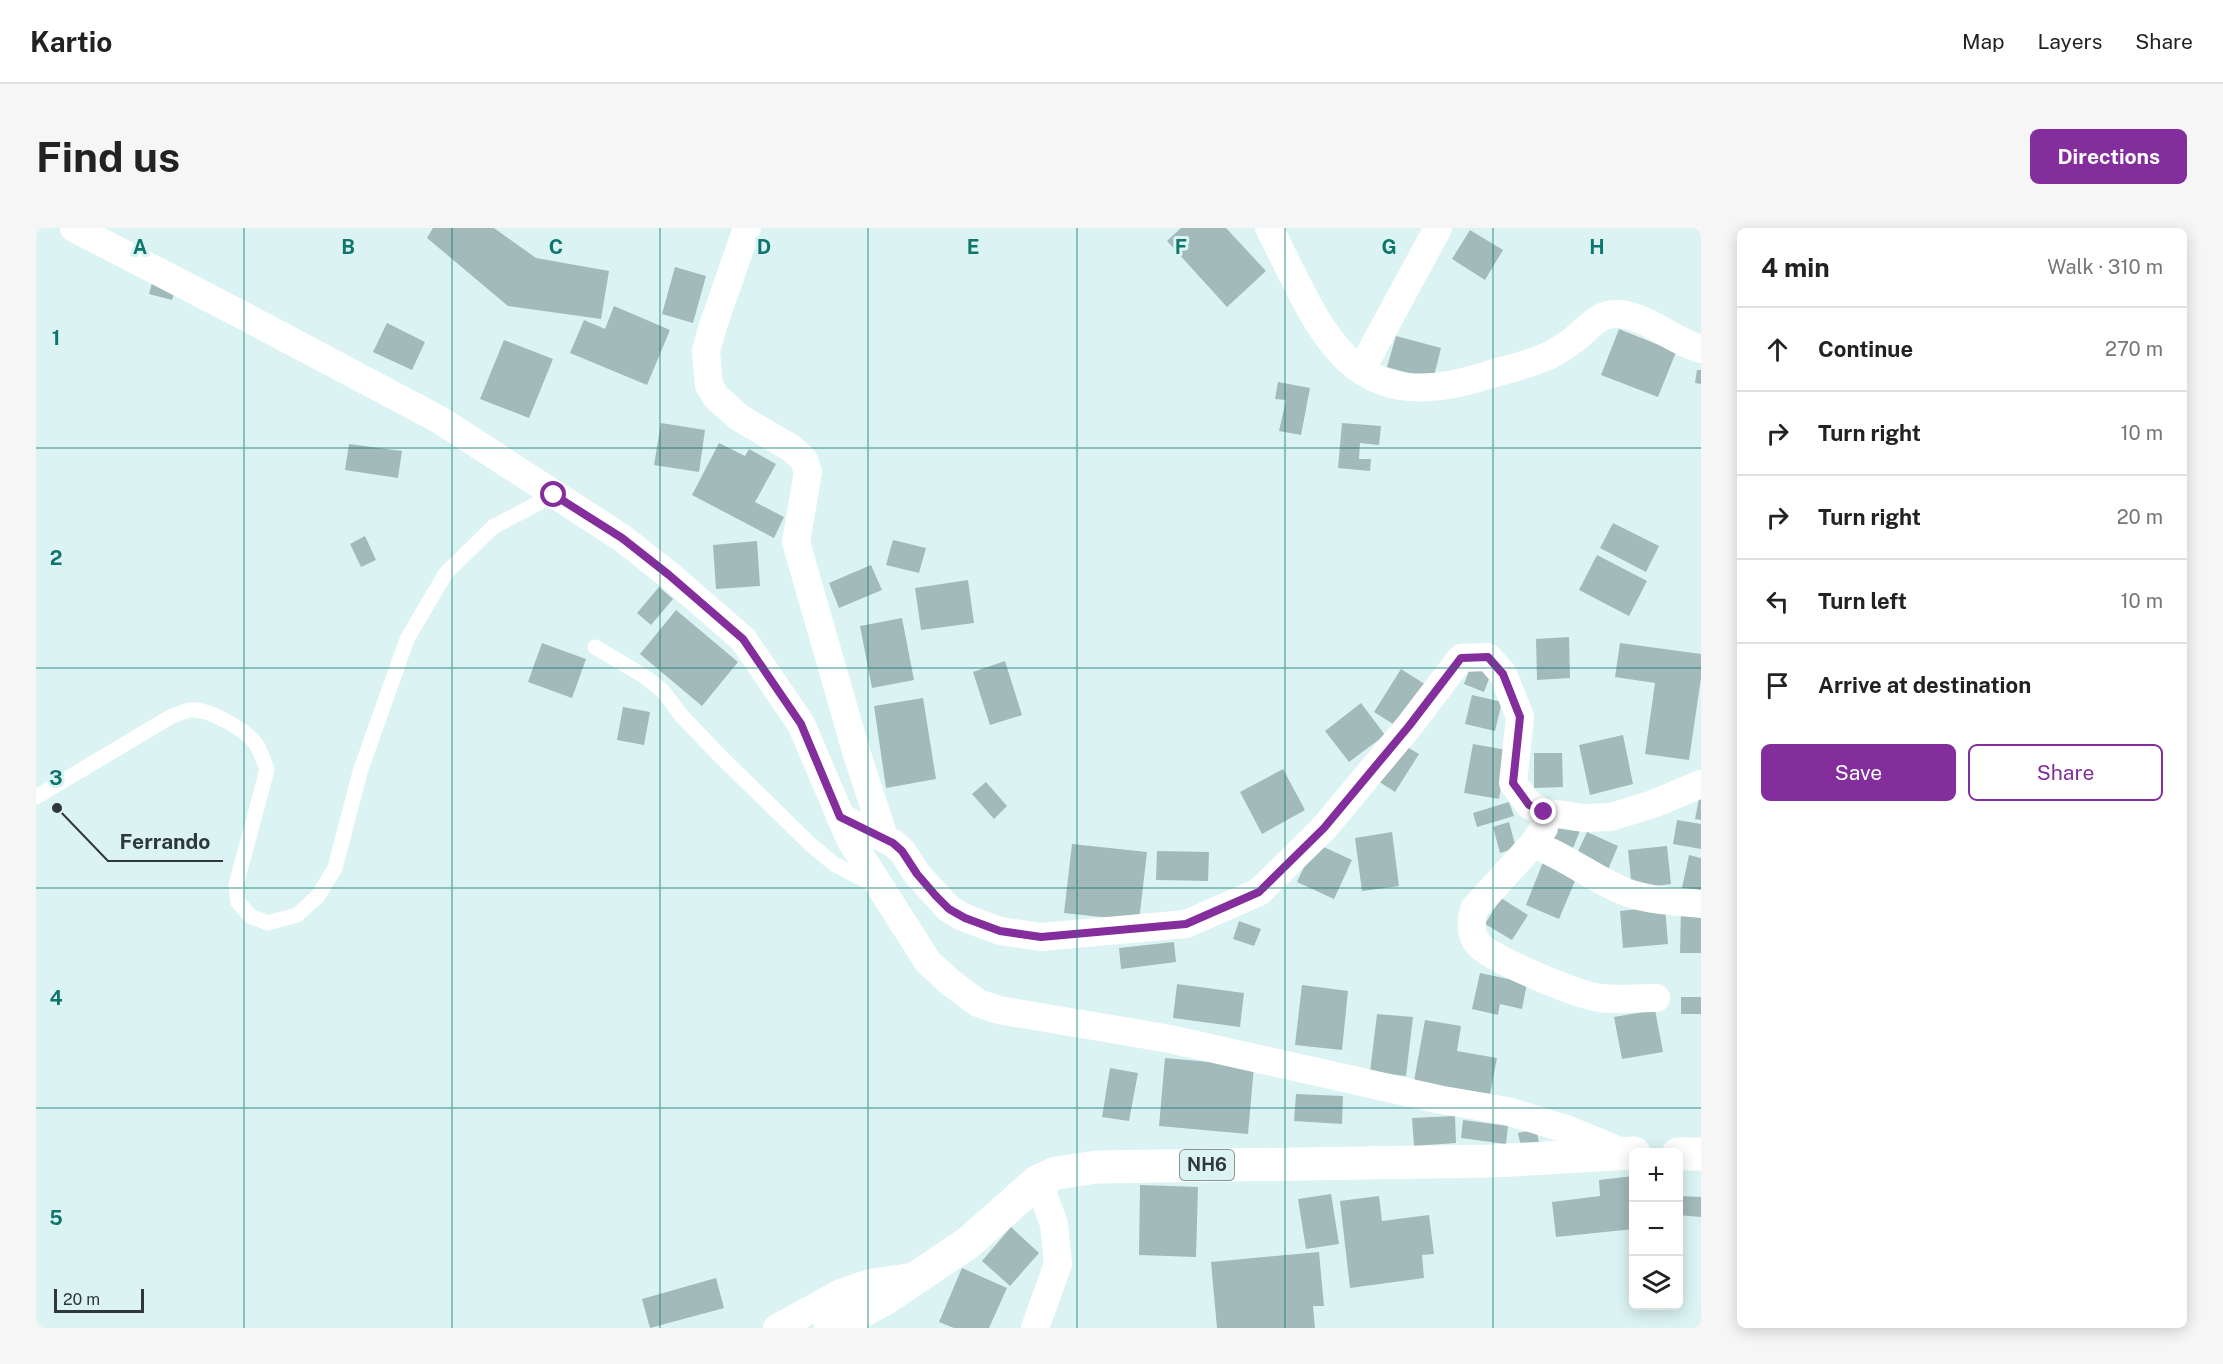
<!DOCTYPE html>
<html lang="en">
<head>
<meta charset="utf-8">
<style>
  :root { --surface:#fff; --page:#f6f6f6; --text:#222; --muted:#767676; --line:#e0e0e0; --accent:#832e9c }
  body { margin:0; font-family:"Public Sans",sans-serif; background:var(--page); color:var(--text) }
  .controls { position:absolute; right:18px; bottom:18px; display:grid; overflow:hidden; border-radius:9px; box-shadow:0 3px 15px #0003 }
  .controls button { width:54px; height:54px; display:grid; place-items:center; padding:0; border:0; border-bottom:2px solid var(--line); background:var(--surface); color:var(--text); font:30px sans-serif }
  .scale { position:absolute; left:18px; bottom:15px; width:90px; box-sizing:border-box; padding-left:6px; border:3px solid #2f3838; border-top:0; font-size:16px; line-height:21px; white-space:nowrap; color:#2f3838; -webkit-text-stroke:4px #dbf4f3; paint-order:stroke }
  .stop { position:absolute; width:18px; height:18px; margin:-14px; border:4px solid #832e9c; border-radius:50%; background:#fff }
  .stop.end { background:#832e9c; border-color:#fff; box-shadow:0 2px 6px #0008 }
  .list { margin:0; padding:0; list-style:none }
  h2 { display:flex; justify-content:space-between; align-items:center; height:78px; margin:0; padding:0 24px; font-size:26px }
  h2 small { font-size:20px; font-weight:400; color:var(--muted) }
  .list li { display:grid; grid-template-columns:39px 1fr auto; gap:18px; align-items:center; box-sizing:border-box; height:84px; padding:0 24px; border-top:2px solid var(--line) }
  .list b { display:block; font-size:22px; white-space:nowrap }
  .list em { font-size:20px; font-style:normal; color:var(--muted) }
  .actions { display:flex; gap:12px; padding:18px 24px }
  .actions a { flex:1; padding:14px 0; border:2px solid var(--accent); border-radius:9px; text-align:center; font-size:21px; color:var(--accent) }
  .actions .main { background:var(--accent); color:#fff }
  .icon { flex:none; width:33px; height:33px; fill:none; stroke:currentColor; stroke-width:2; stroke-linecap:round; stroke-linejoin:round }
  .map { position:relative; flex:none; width:1665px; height:1100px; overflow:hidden; border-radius:9px }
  header { display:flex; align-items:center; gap:36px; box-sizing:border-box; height:84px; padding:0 30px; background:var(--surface); border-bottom:2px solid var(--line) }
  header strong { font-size:28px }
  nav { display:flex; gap:33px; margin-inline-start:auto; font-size:21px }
  .intro { display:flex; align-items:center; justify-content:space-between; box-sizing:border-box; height:144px; padding:0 36px }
  h1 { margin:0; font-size:42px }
  .button { padding:15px 27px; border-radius:9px; background:var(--accent); color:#fff; font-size:21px; font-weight:700 }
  main { display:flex; gap:36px; padding:0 36px }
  aside { flex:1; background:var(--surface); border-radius:9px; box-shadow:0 3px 15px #0003 }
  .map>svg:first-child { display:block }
</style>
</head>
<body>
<header>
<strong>Kartio</strong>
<nav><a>Map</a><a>Layers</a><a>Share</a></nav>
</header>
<div class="intro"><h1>Find us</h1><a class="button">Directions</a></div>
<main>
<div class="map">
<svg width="1665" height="1100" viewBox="0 0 1665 1100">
  <rect width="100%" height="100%" fill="#dbf4f3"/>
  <path fill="#a2bab9" d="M397 0H458L500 30 573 43 565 91 472 78 391 10Z
    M1145 0H1190L1230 43 1191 79 1131 13Z
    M1434 2 1467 22 1449 52 1416 31Z
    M639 39 670 48 657 95 626 86Z
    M117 51 141 57 136 72 113 66Z
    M578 78 634 102 611 157 534 125 548 92 569 101Z
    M351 95 389 114 376 142 337 124Z
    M1583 101 1640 124 1622 169 1565 147Z
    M1360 108 1405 120 1397 152 1351 139Z
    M468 112 517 131 493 190 444 171Z
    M1661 142H1665V156L1659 155Z
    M1242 154 1274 160 1265 207 1243 203 1250 172 1239 171Z
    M625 195 669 202 663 244 618 237Z
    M1306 195 1345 198 1343 217 1324 215 1323 231H1335L1334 243 1302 240Z
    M683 215 709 228 713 221 740 236 719 274 748 289 738 310 656 267Z
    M313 216 366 223 362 250 309 242Z
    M1577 295 1623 318 1610 344 1564 320Z
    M329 308 340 332 325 339 314 316Z
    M857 312 890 320 883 345 850 337Z
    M721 313 724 358 680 361 677 317Z
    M1561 327 1611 353 1593 388 1543 362Z
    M835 337 846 362 803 380 793 355Z
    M932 352 938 395 885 402 879 360Z
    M623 359 637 371 615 397 601 385Z
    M640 382 702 434 666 478 604 426Z
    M866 390 878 452 836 460 824 398Z
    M1533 409 1534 450 1501 452 1500 411Z
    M506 415 550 431 536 470 492 454Z
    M1584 415 1665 426V450L1653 532 1609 526 1619 455 1579 449Z
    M969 433 986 487 954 497 937 444Z
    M1436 435 1456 443 1448 464 1428 456Z
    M1365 441 1392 458 1365 501 1338 484Z
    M1436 467 1466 474 1459 503 1429 496Z
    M887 470 900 551 850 560 838 478Z
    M1325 475 1349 507 1313 534 1289 503Z
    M587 479 614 484 608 517 581 512Z
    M1587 507 1597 556 1554 567 1543 517Z
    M1366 516 1383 526 1359 564 1342 553Z
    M1437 516 1471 522 1463 571 1428 565Z
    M1498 525H1526L1527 559 1498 560Z
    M1247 541 1269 582 1226 606 1204 564Z
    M950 554 971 578 958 591 936 566Z
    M1664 565H1665V592L1659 591Z
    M1473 574 1478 588 1441 599 1437 585Z
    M1641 592 1665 596V621L1637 616Z
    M1473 594 1480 620 1464 625 1457 599Z
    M1525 594 1544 603 1537 620 1517 610Z
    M1356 604 1363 658 1326 663 1319 610Z
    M1551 604 1582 618 1571 644 1539 630Z
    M1279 615 1316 632 1298 671 1261 654Z
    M1036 616 1111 624 1103 693 1028 685Z
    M1631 618 1635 656 1596 661 1592 622Z
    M1121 623 1173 624 1172 653 1120 652Z
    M1653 627 1665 630V664L1646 660Z
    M1507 634 1541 648 1523 691 1490 677Z
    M1465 670 1492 687 1476 712 1449 696Z
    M1629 678 1632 716 1587 720 1584 683Z
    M1645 681H1665V725H1644Z
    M1203 693 1225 701 1218 718 1197 711Z
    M1138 714 1140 734 1085 741 1083 720Z
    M1444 745 1491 755 1486 781 1464 776 1462 787 1436 781Z
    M1141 756 1208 765 1204 799 1137 790Z
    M1266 757 1312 763 1306 822 1259 817Z
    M1645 769H1665V786H1645Z
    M1619 782 1627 824 1586 831 1578 789Z
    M1341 786 1377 789 1370 848 1334 844Z
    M1389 792 1425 798 1421 823 1461 830 1454 866 1378 853Z
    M1129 830 1218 838 1212 906 1123 898Z
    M1074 840 1102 845 1093 893 1066 889Z
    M1260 866 1307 868 1306 896 1258 893Z
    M1419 888 1420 915 1378 918 1376 890Z
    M1427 892 1472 898 1470 916 1425 910Z
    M1500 901 1505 923 1487 928 1482 905Z
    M1598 948V1001L1520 1009 1516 974 1564 968 1563 952Z
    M1104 957 1162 959 1160 1029 1103 1027Z
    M1295 966 1303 1016 1270 1021 1262 971Z
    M1343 968 1346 993 1393 987 1398 1026 1386 1027 1388 1050 1314 1060 1304 973Z
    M1642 968 1665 969V989L1642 987Z
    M975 999 1003 1025 974 1058 946 1033Z
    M1283 1024 1288 1078H1277L1279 1100H1181L1175 1034Z
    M926 1040 971 1060 953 1100H918L903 1094Z
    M680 1050 688 1080 614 1100 606 1071Z"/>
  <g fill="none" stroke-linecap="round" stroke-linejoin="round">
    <path stroke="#fff" stroke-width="15" d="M559 419 608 448 627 463 644 486 683 527 774 616 798 636 838 657
      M0 569 136 488C142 486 149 483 154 482 172 480 210 502 220 516 225 524 228 533 231 542L200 657 202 674 214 688 232 695 261 687 282 668 299 640 324 544 371 411 410 345 457 299 518 267"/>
    <path stroke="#fff" stroke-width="28" d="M38 0 208 88 404 192 586 310 633 347 707 411 765 496 815 613 892 734 915 755 942 775 963 782 1134 811 1406 872 1471 883 1530 901 1586 924
      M711 0 677 98 670 123 673 157 680 169 704 190 755 220 768 232 772 244 760 314 820 523 848 609
      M1233 0C1286 102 1310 192 1449 148 1470 141 1494 137 1514 127 1523 122 1532 117 1540 110 1554 99 1562 85 1582 86 1612 88 1636 113 1665 121
      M1325 142 1402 0
      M804 589 857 615 866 623 881 646 913 681 929 690 964 703 1005 709 1150 696 1223 664 1288 600 1373 498 1425 430 1452 429 1467 446 1484 489 1477 555 1493 577 1508 584 1547 590 1575 589 1617 576 1665 556
      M1508 600 1497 616C1528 628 1554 648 1583 661 1607 673 1639 673 1665 676
      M1497 616 1438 681C1435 692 1434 707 1442 716 1456 732 1542 767 1564 770 1582 772 1602 770 1620 770
      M741 1100 805 1065 834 1055 882 1048
      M999 1100 1022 1036 1018 996 1002 953"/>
    <path stroke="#fff" stroke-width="33" d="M1642 926H1665
      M794 1100 847 1072 932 1015 1002 953 1020 945 1061 939 1457 933 1598 925"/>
  </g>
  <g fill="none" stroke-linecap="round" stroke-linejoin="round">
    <path stroke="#832e9c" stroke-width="8" d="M518 267 586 310 633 347 707 411 765 496 804 589 857 615 866 623 881 646 900 668 913 681 929 690 964 703 1005 709 1150 696 1223 664 1288 600 1373 498 1425 430 1452 429 1467 446 1484 489 1477 555 1493 577 1508 584"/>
  </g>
  <path fill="none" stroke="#0f766e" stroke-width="1.5" stroke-opacity="0.55" d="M208 0V1100M416 0V1100M624 0V1100M832 0V1100M1041 0V1100M1249 0V1100M1457 0V1100M0 220H1665M0 440H1665M0 660H1665M0 880H1665"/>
  <g text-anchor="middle" stroke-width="6" stroke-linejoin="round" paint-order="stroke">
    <rect fill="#dbf4f3" stroke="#637070" stroke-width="1.5" x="1144" y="922" width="54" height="30" rx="4.5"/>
    <g font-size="18" font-weight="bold" fill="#2f3838">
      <text x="1171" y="943">NH6</text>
    </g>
  </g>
  <g font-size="20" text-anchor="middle" font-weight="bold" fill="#0f766e" stroke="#dbf4f3" stroke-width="6" stroke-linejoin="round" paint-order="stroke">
    <text x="104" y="26">A</text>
    <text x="312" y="26">B</text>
    <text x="520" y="26">C</text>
    <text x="728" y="26">D</text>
    <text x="937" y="26">E</text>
    <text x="1145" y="26">F</text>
    <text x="1353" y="26">G</text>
    <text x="1561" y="26">H</text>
    <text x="20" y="117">1</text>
    <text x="20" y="337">2</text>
    <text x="20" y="557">3</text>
    <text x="20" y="777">4</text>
    <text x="20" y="997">5</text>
  </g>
  <path fill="none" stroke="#2f3838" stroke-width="2" d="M21 580L72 633H187"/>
  <circle fill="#2f3838" stroke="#dbf4f3" stroke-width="2" cx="21" cy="580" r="6"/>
  <g font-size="21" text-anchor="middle" font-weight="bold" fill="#2f3838" stroke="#dbf4f3" stroke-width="6" stroke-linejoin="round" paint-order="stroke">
    <text x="129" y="621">Ferrando</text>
  </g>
</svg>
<div class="controls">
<button>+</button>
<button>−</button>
<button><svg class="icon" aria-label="layers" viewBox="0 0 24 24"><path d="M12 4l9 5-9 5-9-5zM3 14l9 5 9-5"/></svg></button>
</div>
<div class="scale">20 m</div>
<div class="stop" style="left:518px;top:267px"></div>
<div class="stop end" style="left:1508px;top:584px"></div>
</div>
<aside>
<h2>4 min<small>Walk · 310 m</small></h2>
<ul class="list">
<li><svg class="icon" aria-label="ahead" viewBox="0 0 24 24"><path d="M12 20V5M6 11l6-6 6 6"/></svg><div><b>Continue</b></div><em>270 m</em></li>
<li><svg class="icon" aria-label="right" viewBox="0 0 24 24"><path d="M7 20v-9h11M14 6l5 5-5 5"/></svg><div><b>Turn right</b></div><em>10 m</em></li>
<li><svg class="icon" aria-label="right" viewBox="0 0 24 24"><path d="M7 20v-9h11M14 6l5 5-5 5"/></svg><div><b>Turn right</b></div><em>20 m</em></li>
<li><svg class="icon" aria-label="left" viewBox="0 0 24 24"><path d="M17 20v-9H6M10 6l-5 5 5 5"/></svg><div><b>Turn left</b></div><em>10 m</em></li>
<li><svg class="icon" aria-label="arrive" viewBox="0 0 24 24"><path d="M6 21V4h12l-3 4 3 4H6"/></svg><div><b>Arrive at destination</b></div></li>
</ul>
<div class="actions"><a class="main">Save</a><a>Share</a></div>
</aside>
</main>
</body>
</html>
